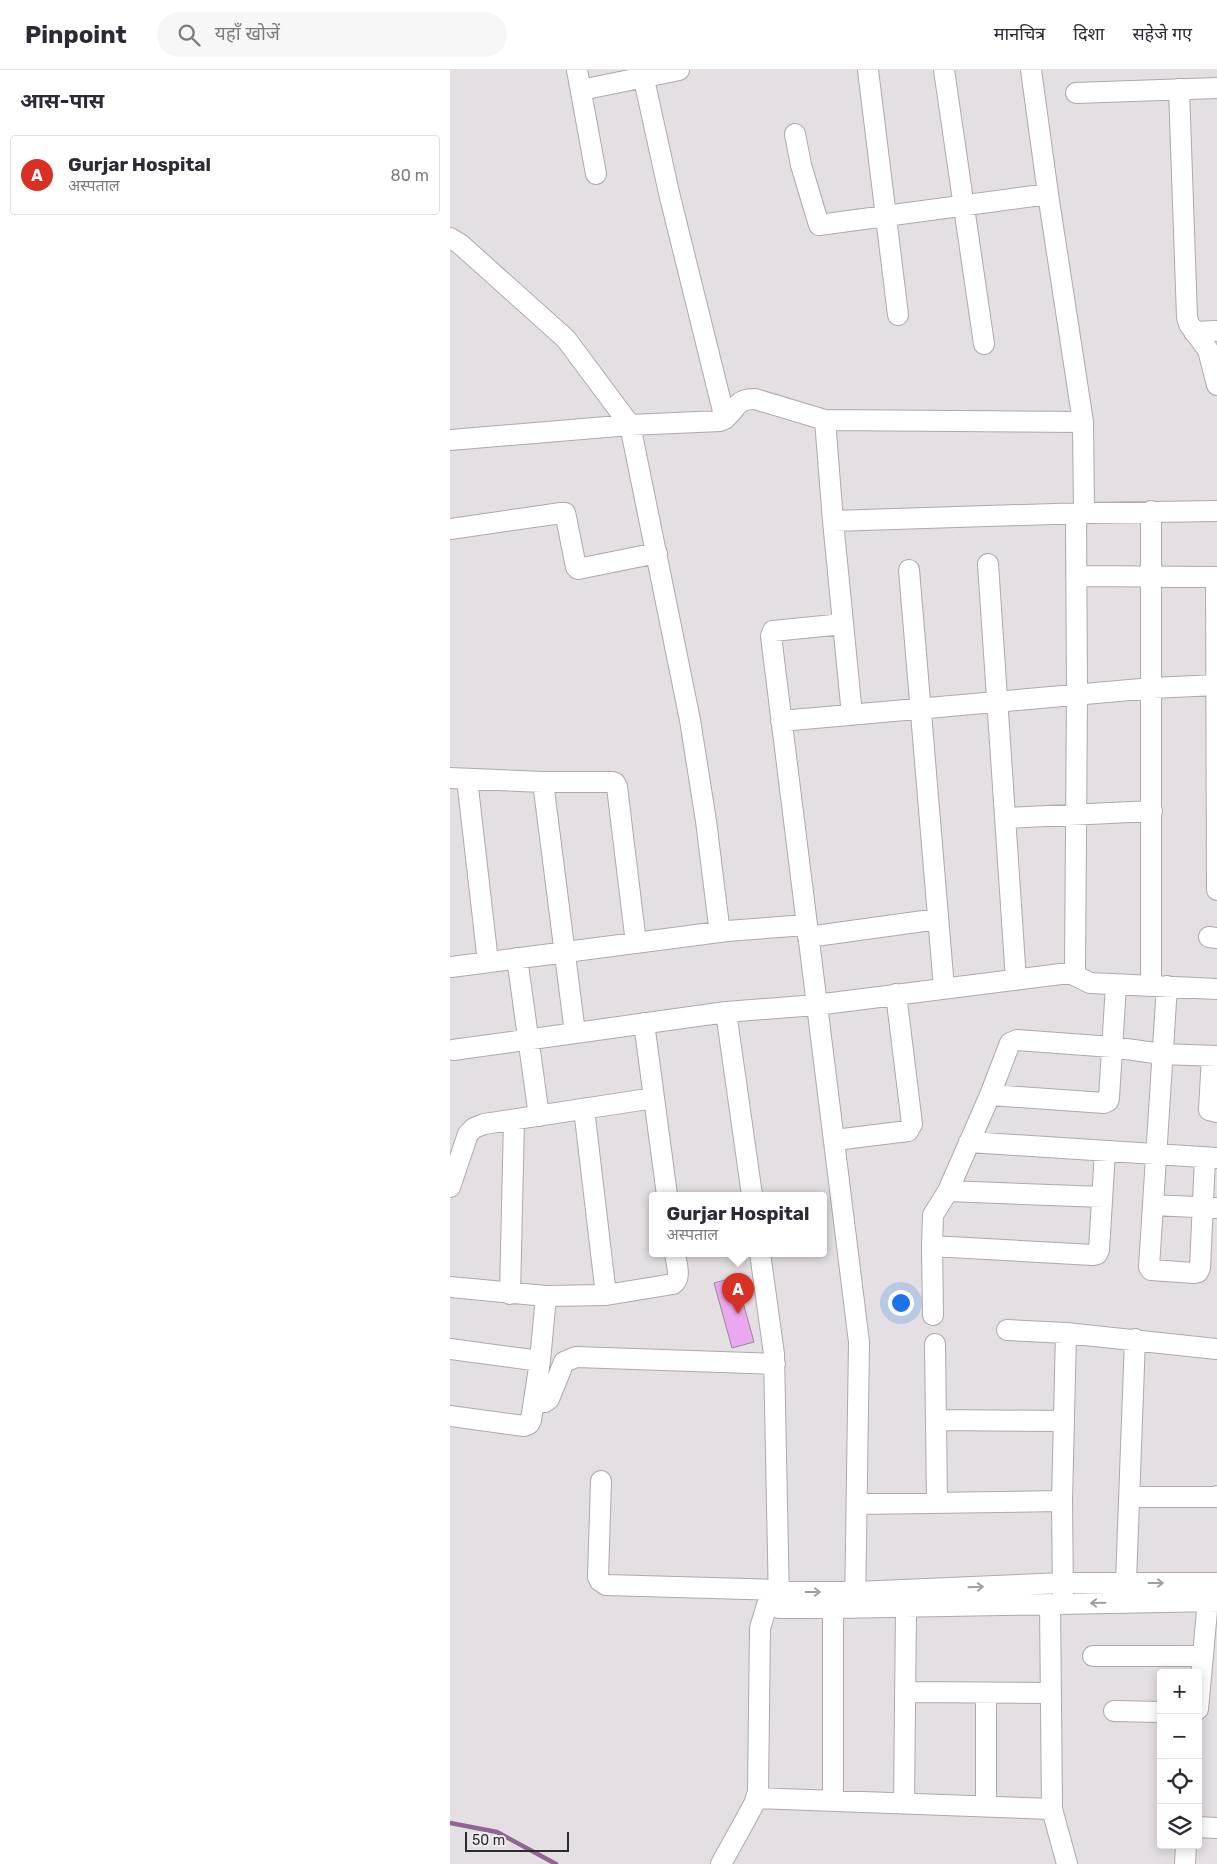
<!DOCTYPE html>
<html lang="hi">
<head>
<meta charset="utf-8">
<style>
  :root { --surface:#fff; --page:#f7f7f7; --text:#2b2b33; --muted:#7c7c81; --line:#e1e1e2; --accent:#d93025 }
  body { margin:0; font-family:Rubik,"Noto Sans Devanagari",sans-serif; background:var(--page); color:var(--text) }
  .controls { position:absolute; right:15px; bottom:15px; display:grid; overflow:hidden; border-radius:5px; box-shadow:0 2px 12px #0003 }
  .controls button { width:45px; height:45px; display:grid; place-items:center; padding:0; border:0; border-bottom:1px solid var(--line); background:var(--surface); color:var(--text); font:25px sans-serif }
  .scale { position:absolute; left:15px; bottom:12px; width:104px; box-sizing:border-box; padding-left:5px; border:2px solid #2d2b2d; border-top:0; font-size:14px; line-height:18px; white-space:nowrap; color:#2d2b2d; -webkit-text-stroke:4px #f0ecf0; paint-order:stroke }
  .you { position:absolute; left:450px; top:1232px; width:18px; height:18px; margin:-12px; border:4px solid #fff; border-radius:50%; background:#1a73e8; box-shadow:0 0 0 8px #1a73e833 }
  .badge { display:grid; place-items:center; width:32px; height:32px; border-radius:50%; background:var(--accent); color:#fff; font-size:16px; font-weight:700 }
  .pin { position:absolute; translate:-50% -41px; filter:drop-shadow(0 1px 2px #0008) }
  .pin::after { content:''; position:absolute; top:26px; width:18px; height:15px; background:inherit; clip-path:polygon(0 0,100% 0,50% 100%) }
  .popup { position:absolute; left:199px; top:1122px; width:178px; height:65px; box-sizing:border-box; display:grid; place-content:center; border-radius:5px; background:var(--surface); filter:drop-shadow(0 1px 4px #0005); font-size:16px; white-space:nowrap; color:var(--muted) }
  .popup b { font-size:19px; color:var(--text) }
  .popup::after { content:''; position:absolute; left:50%; top:100%; margin-left:-10px; border:10px solid transparent; border-top-color:var(--surface) }
  .list { margin:0; padding:0; list-style:none }
  h2 { display:flex; justify-content:space-between; align-items:center; height:65px; margin:0; padding:0 20px; font-size:21px }
  h2 small { font-size:16px; font-weight:400; color:var(--muted) }
  .list li { display:grid; grid-template-columns:32px 1fr auto; gap:15px; align-items:center; box-sizing:border-box; height:80px; margin:0 10px 10px; padding:0 10px; border:1px solid var(--line); border-radius:5px }
  .list b { display:block; font-size:19px; white-space:nowrap }
  .list p { margin:0; font-size:16px; white-space:nowrap; color:var(--muted) }
  .list em { font-size:16px; font-style:normal; color:var(--muted) }
  .icon { flex:none; width:28px; height:28px; fill:none; stroke:currentColor; stroke-width:2; stroke-linecap:round; stroke-linejoin:round }
  .map { position:relative; flex:none; width:767px; height:1794px; overflow:hidden }
  header { display:flex; align-items:center; gap:30px; box-sizing:border-box; height:70px; padding:0 25px; background:var(--surface); border-bottom:1px solid var(--line) }
  header strong { font-size:24px }
  nav { display:flex; gap:28px; margin-inline-start:auto; font-size:18px }
  .search { width:350px; height:45px; background:var(--page); display:flex; align-items:center; gap:12px; box-sizing:border-box; padding:0 18px; border-radius:28px; color:var(--muted); font-size:19px }
  main { display:flex }
  aside { flex:1; background:var(--surface) }
  .map>svg:first-child { display:block }
</style>
</head>
<body>
<header>
<strong>Pinpoint</strong>
<div class="search"><svg class="icon" aria-label="search" viewBox="0 0 24 24"><circle cx="10" cy="10" r="6"/><path d="M15 15l6 6"/></svg>यहाँ खोजें</div>
<nav><a>मानचित्र</a><a>दिशा</a><a>सहेजे गए</a></nav>
</header>
<main>
<aside>
<h2>आस-पास<small></small></h2>
<ul class="list">
<li><span class="badge">A</span><div><b>Gurjar Hospital</b><p>अस्पताल</p></div><em>80 m</em></li>
</ul>
</aside>
<div class="map">
<svg width="767" height="1794" viewBox="0 0 767 1794">
  <rect width="100%" height="100%" fill="#e3dfe3"/>
  <g fill="none" stroke-linecap="round" stroke-linejoin="round">
    <path stroke="#926495" stroke-width="4.5" d="M0 1753 47 1762 106 1794"/>
  </g>
  <path fill="#eba7ef" stroke="#928f93" d="M286 1207 304 1272 282 1278 264 1213Z"/>
  <g fill="none" stroke-linecap="round" stroke-linejoin="round">
    <g stroke="#ada9ad" stroke-width="22">
      <path id="minor" d="M127 0 146 104
        M192 0 219 123 275 349
        M418 0 448 245
        M494 0 534 274
        M581 0 598 124 633 352 634 443
        M729 19 737 247 739 254 758 280 767 315
        M131 20 229 0
        M626 23 767 18
        M345 64 351 95 369 155 598 124
        M0 168 10 174 116 269 180 355 240 650 256 751 269 856 272 860 277 861 356 855
        M744 262 767 261
        M375 350 383 451 402 645
        M0 370 180 355 270 351C286 345 283 328 305 329L375 350 633 352
        M701 441V916
        M383 451 634 443 767 441
        M0 459 111 443H115L116 447 126 497 128 499 207 483
        M538 494 566 910
        M459 500 494 918
        M626 506 767 507
        M766 507 767 820
        M393 554 323 561 321 566 409 1272 405 1538
        M331 651 702 618 767 615
        M0 708 93 712H162L165 713 167 717 186 873
        M17 709 38 892
        M93 712 125 963
        M556 748 702 741
        M358 867 488 849
        M759 867 767 868
        M67 888 89 1046
        M1 897 277 861
        M622 904 625 899 627 624 626 443
        M717 916 699 1197 701 1200 744 1203 748 1202 750 1198 755 1088
        M276 942 302 1125
        M194 953 217 1125
        M3 980 276 942 366 935 611 904H622L640 913 767 919
        M762 986 759 1040 767 1042
        M540 1025 654 1033 658 1031 659 1028 666 915
        M134 1039 156 1225
        M385 1070 458 1061 462 1054 446 924
        M519 1072 767 1088
        M0 1117 18 1064 24 1058 34 1054 204 1028
        M498 1121 652 1127
        M703 1135 767 1138
        M482 1176 643 1185 647 1184 649 1180 655 1081
        M310 1183 324 1284 329 1534
        M0 1217 96 1226 156 1225 223 1214C232 1208 226 1193 225 1183
        M60 1224 64 1050
        M483 1245 482 1176 483 1145 498 1121 540 1025 560 973 567 970 662 977 712 984 767 986
        M557 1260 616 1263 767 1279
        M485 1274 487 1433
        M0 1279 90 1291
        M84 1331 95 1332 99 1329 114 1292 126 1287 325 1294
        M0 1346 74 1356 79 1354 81 1350 90 1291 96 1226
        M486 1350 614 1351
        M151 1411 148 1507 150 1511 156 1515 330 1520
        M679 1427H767V1426
        M612 1431 613 1526
        M407 1434 612 1431 616 1263
        M676 1512 685 1269
        M318 1532 329 1538H383L767 1531
        M600 1534 602 1739
        M383 1538V1731
        M643 1586H753
        M455 1622 601 1623
        M748 1639 759 1519
        M664 1641 711 1642
        M307 1728 602 1739 617 1794
        M454 1734 456 1537
        M536 1737V1623
        M748 1757 767 1758
        M271 1794 304 1734 308 1722 310 1558 318 1532 330 1522H406L613 1513H767
        M735 1794 736 1775"/>
    </g>
    <use href="#minor" stroke="#fff" stroke-width="20"/>
  </g>
  <defs><path id="oneway-shaft" d="M-6 0H5M1.5-3L5.5 0L1.5 3" fill="none" stroke-width="1.6" stroke-linecap="round" stroke-linejoin="round" transform="scale(1.25)"/></defs>
  <g stroke="#a0a0a0">
    <use href="#oneway-shaft" transform="translate(706 1513)"/>
    <use href="#oneway-shaft" transform="translate(526 1517) rotate(-2)"/>
    <use href="#oneway-shaft" transform="translate(363 1522)"/>
    <use href="#oneway-shaft" transform="translate(648 1533) rotate(179)"/>
  </g>
</svg>
<div class="controls">
<button>+</button>
<button>−</button>
<button><svg class="icon" aria-label="locate" viewBox="0 0 24 24"><circle cx="12" cy="12" r="6"/><path d="M12 2v4M12 18v4M2 12h4M18 12h4"/></svg></button>
<button><svg class="icon" aria-label="layers" viewBox="0 0 24 24"><path d="M12 4l9 5-9 5-9-5zM3 14l9 5 9-5"/></svg></button>
</div>
<div class="scale">50 m</div>
<div class="you"></div>
<div class="pin badge" style="left:288px;top:1244px">A</div>
<div class="popup"><b>Gurjar Hospital</b>अस्पताल</div>
</div>
</main>
</body>
</html>
